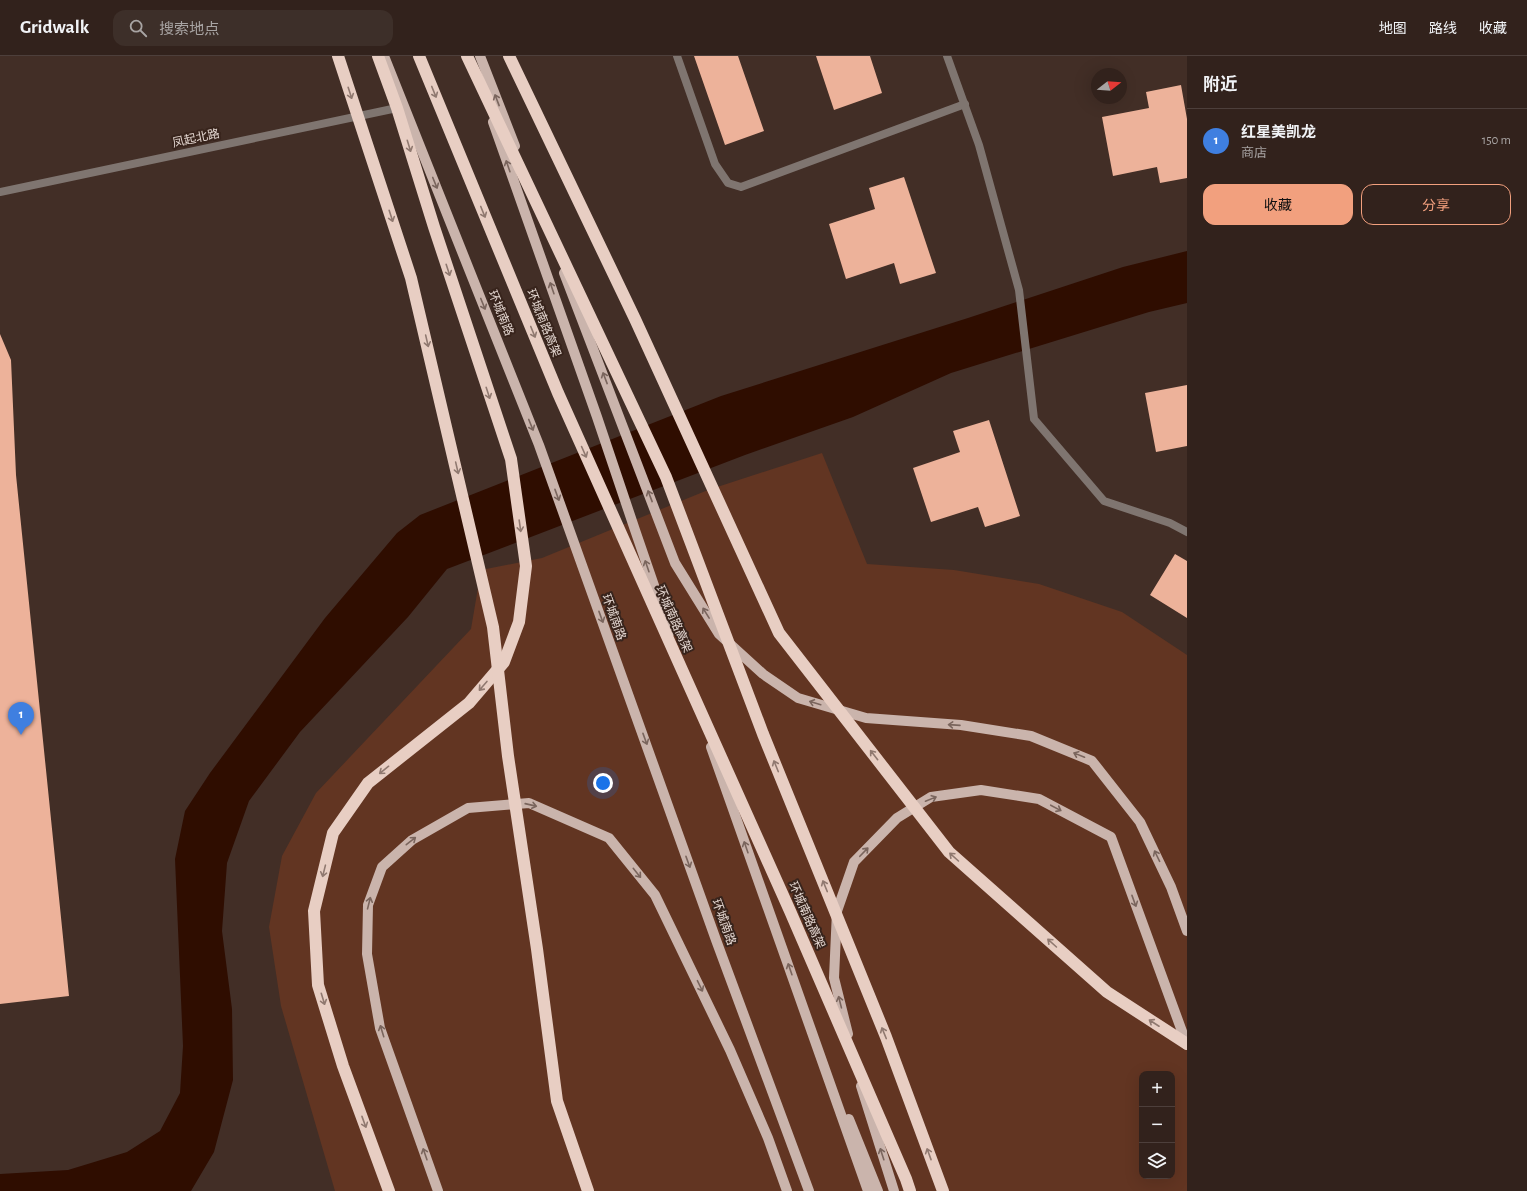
<!DOCTYPE html>
<html lang="zh">
<head>
<meta charset="utf-8">
<style>
  :root { --surface:#32221c; --page:#3d2f29; --text:#f1f3f6; --muted:#a8a4a3; --line:#4d3f3b; --accent:#f2a07e }
  body { margin:0; font-family:"Alegreya Sans","Noto Sans SC",sans-serif; background:var(--page); color:var(--text) }
  .controls { position:absolute; right:12px; bottom:12px; display:grid; overflow:hidden; border-radius:8px; box-shadow:0 4px 16px #0002 }
  .controls button { width:36px; height:36px; display:grid; place-items:center; padding:0; border:0; border-bottom:1px solid var(--line); background:var(--surface); color:var(--text); font:20px sans-serif }
  .compass { position:absolute; left:1091px; top:12px; width:36px; height:36px; border-radius:50%; background:var(--surface); box-shadow:0 4px 16px #0002; rotate:73deg }
  .you { position:absolute; left:603px; top:727px; width:14px; height:14px; margin:-10px; border:3px solid #fff; border-radius:50%; background:#1a73e8; box-shadow:0 0 0 6px #1a73e833 }
  .badge { display:grid; place-items:center; width:26px; height:26px; border-radius:50%; background:var(--accent); color:#fff; font-size:13px; font-weight:700 }
  .pin { position:absolute; translate:-50% -33px; filter:drop-shadow(0 1px 2px #0008) }
  .pin::after { content:''; position:absolute; top:21px; width:14px; height:12px; background:inherit; clip-path:polygon(0 0,100% 0,50% 100%) }
  .list { margin:0; padding:0; list-style:none }
  h2 { display:flex; justify-content:space-between; align-items:center; height:52px; margin:0; padding:0 16px; font-size:17px }
  h2 small { font-size:13px; font-weight:400; color:var(--muted) }
  .list li { display:grid; grid-template-columns:26px 1fr auto; gap:12px; align-items:center; box-sizing:border-box; height:64px; padding:0 16px; border-top:1px solid var(--line) }
  .list b { display:block; font-size:15px; white-space:nowrap }
  .list p { margin:0; font-size:13px; white-space:nowrap; color:var(--muted) }
  .list em { font-size:13px; font-style:normal; color:var(--muted) }
  .actions { display:flex; gap:8px; padding:12px 16px }
  .actions a { flex:1; padding:9px 0; border:1px solid var(--accent); border-radius:12px; text-align:center; font-size:14px; color:var(--accent) }
  .actions .main { background:var(--accent); color:#111 }
  .icon { flex:none; width:22px; height:22px; fill:none; stroke:currentColor; stroke-width:2; stroke-linecap:round; stroke-linejoin:round }
  .map { position:relative; flex:none; width:1187px; height:1135px; overflow:hidden }
  header { display:flex; align-items:center; gap:24px; box-sizing:border-box; height:56px; padding:0 20px; background:var(--surface); border-bottom:1px solid var(--line) }
  header strong { font-size:19px }
  nav { display:flex; gap:22px; margin-inline-start:auto; font-size:14px }
  .search { width:280px; height:36px; background:var(--page); display:flex; align-items:center; gap:10px; box-sizing:border-box; padding:0 14px; border-radius:12px; color:var(--muted); font-size:15px }
  main { display:flex }
  aside { flex:1; background:var(--surface) }
  .map>svg:first-child { display:block }
</style>
</head>
<body>
<header>
<strong>Gridwalk</strong>
<div class="search"><svg class="icon" aria-label="search" viewBox="0 0 24 24"><circle cx="10" cy="10" r="6"/><path d="M15 15l6 6"/></svg>搜索地点</div>
<nav><a>地图</a><a>路线</a><a>收藏</a></nav>
</header>
<main>
<div class="map">
<svg width="1187" height="1135" viewBox="0 0 1187 1135">
  <rect width="100%" height="100%" fill="#422e26"/>
  <path fill="#623522" fill-rule="evenodd" d="M822 397 867 508 954 514 1039 528 1122 556 1187 599V1135H335L281 950 269 871 282 800 316 737 471 573 481 514 542 502 708 434ZM1142 1018H1172V1120H1142Z"/>
  <path fill="#2f0d00" d="M1187 195V247L1149 256 951 317 853 361 745 399 447 513 408 561 300 676 249 745 227 807 222 875 232 953 233 1024 214 1096 191 1135H0V1118L68 1114 127 1096 160 1075 180 1037 183 990 175 803 185 755 210 717 325 562 397 477 420 459 721 340 968 262 1123 211Z"/>
  <path fill="#edb29a" d="M694 0H738L764 75 725 89Z
    M816 0H870L882 37 834 54Z
    M1181 29 1187 63V122L1160 127 1157 111 1113 120 1102 61 1149 52 1146 36Z
    M904 121 936 217 900 228 894 207 846 223 829 168 875 153 869 132Z
    M0 278 11 304 16 419 69 940 0 948Z
    M1187 329V390L1156 396 1145 337Z
    M989 364 1020 460 985 471 978 451 931 466 913 412 960 396 953 375Z
    M1175 498 1187 505V562L1150 539Z"/>
  <g fill="none" stroke-linecap="round" stroke-linejoin="round">
    <path stroke="#7f7570" stroke-width="8" d="M677 0 715 108 728 127 741 131 965 48
      M947 0 979 89 1019 234 1034 363 1104 445 1170 467 1187 476"/>
    <path stroke="#7f7570" stroke-width="8" d="M0 136 397 52"/>
    <path stroke="#cab4ac" stroke-width="10" d="M384 0 539 389 716 884 809 1135
      M480 0 515 90
      M493 66 597 361 635 474 670 576
      M564 217 675 507 719 578 763 618 798 642 866 662 961 669 1031 680 1092 705 1140 766 1171 831 1187 875
      M711 691 868 1135
      M848 978 834 922 837 855 854 806 897 762 931 741 981 734 1039 743 1111 781 1187 989
      M861 1030 894 1135
      M849 1063 878 1135
      M438 1135 380 972 367 898 368 849 382 811 412 784 468 752 529 747 609 782 655 839 730 994 768 1082 787 1135"/>
    <path stroke="#e8cec3" stroke-width="12" d="M378 0 397 52 434 171 511 403 526 510 519 566 504 606 469 647 368 727 333 777 314 855 318 929 343 1010 389 1135"/>
    <path stroke="#e8cec3" stroke-width="12" d="M338 0 411 222 493 571 508 700 537 893 557 1045 588 1135
      M419 0 558 337 790 855 906 1123 910 1135
      M467 0 666 421 763 678 886 981 943 1135
      M509 0 635 263 779 577 949 796 1107 936 1187 988"/>
  </g>
  <defs><path id="oneway-shaft" d="M-6 0H5M1.5-3L5.5 0L1.5 3" fill="none" stroke-width="1.6" stroke-linecap="round" stroke-linejoin="round"/></defs>
  <g stroke="#907970">
    <use href="#oneway-shaft" transform="translate(434 36) rotate(68)"/>
    <use href="#oneway-shaft" transform="translate(350 37) rotate(72)"/>
    <use href="#oneway-shaft" transform="translate(409 90) rotate(73)"/>
    <use href="#oneway-shaft" transform="translate(483 156) rotate(68)"/>
    <use href="#oneway-shaft" transform="translate(391 160) rotate(72)"/>
    <use href="#oneway-shaft" transform="translate(448 214) rotate(72)"/>
    <use href="#oneway-shaft" transform="translate(533 276) rotate(68)"/>
    <use href="#oneway-shaft" transform="translate(427 285) rotate(77)"/>
    <use href="#oneway-shaft" transform="translate(488 337) rotate(72)"/>
    <use href="#oneway-shaft" transform="translate(584 396) rotate(66)"/>
    <use href="#oneway-shaft" transform="translate(457 412) rotate(77)"/>
    <use href="#oneway-shaft" transform="translate(520 470) rotate(82)"/>
    <use href="#oneway-shaft" transform="translate(483 630) rotate(131)"/>
    <use href="#oneway-shaft" transform="translate(874 699) rotate(-128)"/>
    <use href="#oneway-shaft" transform="translate(776 710) rotate(-112)"/>
    <use href="#oneway-shaft" transform="translate(384 714) rotate(141)"/>
    <use href="#oneway-shaft" transform="translate(954 801) rotate(-138)"/>
    <use href="#oneway-shaft" transform="translate(324 815) rotate(104)"/>
    <use href="#oneway-shaft" transform="translate(825 830) rotate(-112)"/>
    <use href="#oneway-shaft" transform="translate(1052 887) rotate(-138)"/>
    <use href="#oneway-shaft" transform="translate(323 943) rotate(73)"/>
    <use href="#oneway-shaft" transform="translate(1154 967) rotate(-147)"/>
    <use href="#oneway-shaft" transform="translate(884 977) rotate(-112)"/>
    <use href="#oneway-shaft" transform="translate(364 1066) rotate(70)"/>
    <use href="#oneway-shaft" transform="translate(929 1098) rotate(-110)"/>
  </g>
  <g stroke="#7a655d">
    <use href="#oneway-shaft" transform="translate(497 44) rotate(-111)"/>
    <use href="#oneway-shaft" transform="translate(508 110) rotate(-109)"/>
    <use href="#oneway-shaft" transform="translate(435 127) rotate(68)"/>
    <use href="#oneway-shaft" transform="translate(552 232) rotate(-109)"/>
    <use href="#oneway-shaft" transform="translate(483 248) rotate(68)"/>
    <use href="#oneway-shaft" transform="translate(605 322) rotate(-111)"/>
    <use href="#oneway-shaft" transform="translate(531 369) rotate(68)"/>
    <use href="#oneway-shaft" transform="translate(557 439) rotate(70)"/>
    <use href="#oneway-shaft" transform="translate(650 440) rotate(-111)"/>
    <use href="#oneway-shaft" transform="translate(647 510) rotate(-109)"/>
    <use href="#oneway-shaft" transform="translate(706 557) rotate(-122)"/>
    <use href="#oneway-shaft" transform="translate(601 561) rotate(70)"/>
    <use href="#oneway-shaft" transform="translate(815 647) rotate(-163)"/>
    <use href="#oneway-shaft" transform="translate(954 669) rotate(-176)"/>
    <use href="#oneway-shaft" transform="translate(645 683) rotate(70)"/>
    <use href="#oneway-shaft" transform="translate(1079 699) rotate(-158)"/>
    <use href="#oneway-shaft" transform="translate(931 743) rotate(-22)"/>
    <use href="#oneway-shaft" transform="translate(531 749) rotate(13)"/>
    <use href="#oneway-shaft" transform="translate(1056 752) rotate(28)"/>
    <use href="#oneway-shaft" transform="translate(411 785) rotate(-38)"/>
    <use href="#oneway-shaft" transform="translate(746 791) rotate(-109)"/>
    <use href="#oneway-shaft" transform="translate(864 796) rotate(-46)"/>
    <use href="#oneway-shaft" transform="translate(1157 800) rotate(-116)"/>
    <use href="#oneway-shaft" transform="translate(688 806) rotate(70)"/>
    <use href="#oneway-shaft" transform="translate(637 817) rotate(51)"/>
    <use href="#oneway-shaft" transform="translate(1134 845) rotate(70)"/>
    <use href="#oneway-shaft" transform="translate(369 847) rotate(-76)"/>
    <use href="#oneway-shaft" transform="translate(790 913) rotate(-109)"/>
    <use href="#oneway-shaft" transform="translate(700 930) rotate(64)"/>
    <use href="#oneway-shaft" transform="translate(840 946) rotate(-104)"/>
    <use href="#oneway-shaft" transform="translate(382 975) rotate(-107)"/>
    <use href="#oneway-shaft" transform="translate(425 1098) rotate(-109)"/>
    <use href="#oneway-shaft" transform="translate(882 1098) rotate(-108)"/>
  </g>
  <g text-anchor="middle" stroke-width="4" stroke-linejoin="round" paint-order="stroke">
    <g font-size="12" fill="#e3d6d0" stroke="#38241c">
      <text transform="translate(196 82) rotate(-12)" y="4">凤起北路</text>
      <text transform="translate(501 257) rotate(68)" y="4">环城南路</text>
      <text transform="translate(544 267) rotate(68)" y="4">环城南路高架</text>
      <text transform="translate(614 561) rotate(70)" y="4">环城南路</text>
      <text transform="translate(674 563) rotate(66)" y="4">环城南路高架</text>
      <text transform="translate(807 859) rotate(66)" y="4">环城南路高架</text>
      <text transform="translate(724 866) rotate(70)" y="4">环城南路</text>
    </g>
  </g>
</svg>
<div class="controls">
<button>+</button>
<button>−</button>
<button><svg class="icon" aria-label="layers" viewBox="0 0 24 24"><path d="M12 4l9 5-9 5-9-5zM3 14l9 5 9-5"/></svg></button>
</div>
<svg class="compass" viewBox="-18 -18 36 36"><path d="M0-13l5 13h-10z" fill="#e53935"/><path d="M0 13l5-13h-10z" fill="#a8a4a3"/></svg>
<div class="you"></div>
<div class="pin badge" style="left:21px;top:679px;background:#3f7fe0">1</div>
</div>
<aside>
<h2>附近<small></small></h2>
<ul class="list">
<li><span class="badge" style="background:#3f7fe0">1</span><div><b>红星美凯龙</b><p>商店</p></div><em>150 m</em></li>
</ul>
<div class="actions"><a class="main">收藏</a><a>分享</a></div>
</aside>
</main>
</body>
</html>
